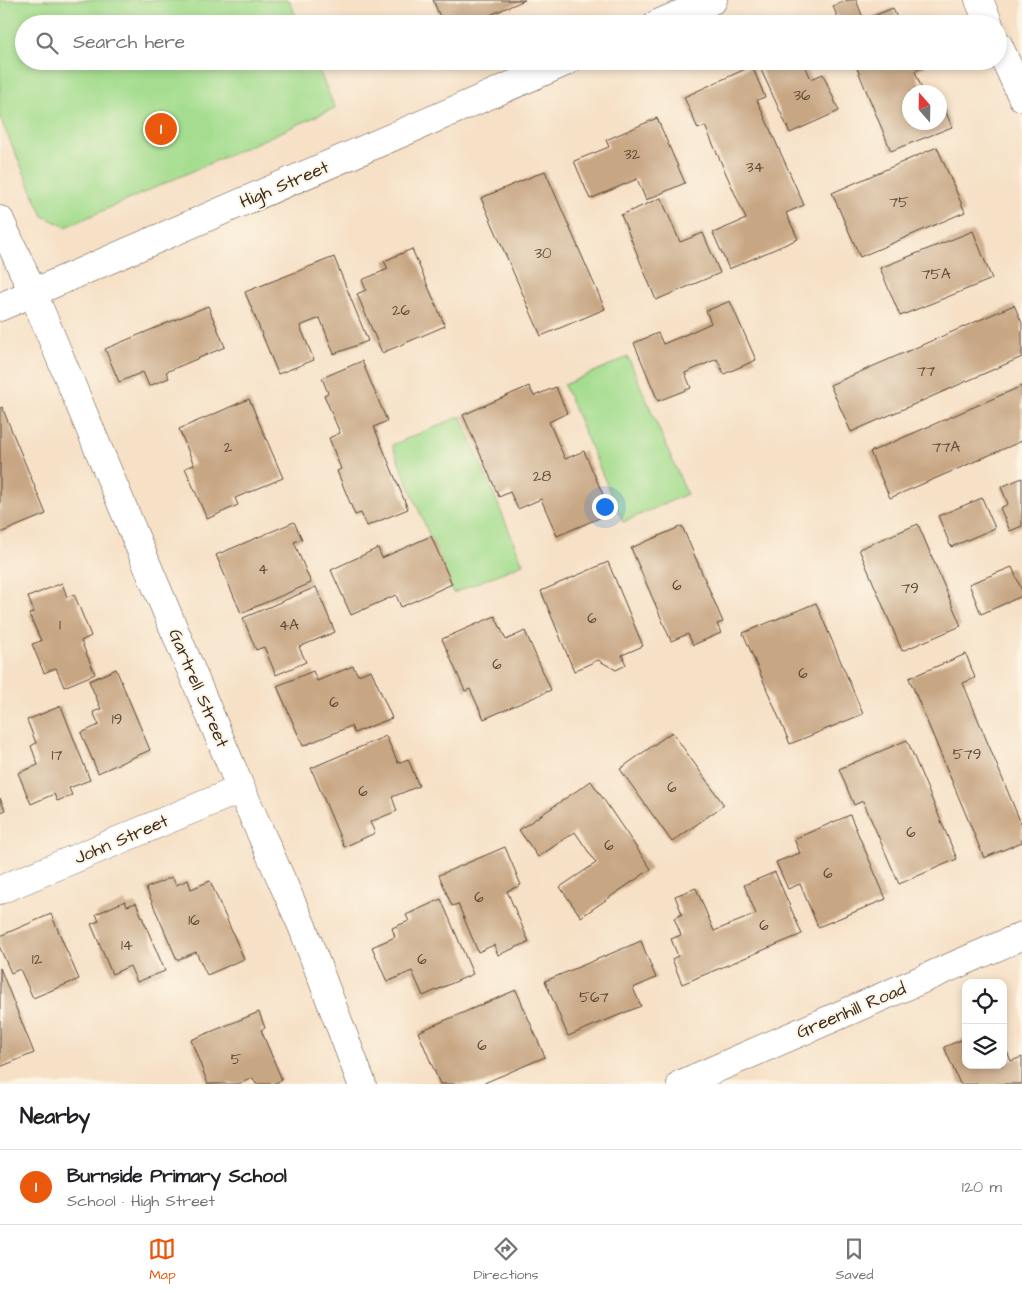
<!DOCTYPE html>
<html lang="en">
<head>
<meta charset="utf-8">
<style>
  :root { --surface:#fff; --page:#f6f6f6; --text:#202124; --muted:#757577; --line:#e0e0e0; --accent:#ea580c }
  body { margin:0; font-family:"Architects Daughter",sans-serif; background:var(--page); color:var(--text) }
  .controls { position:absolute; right:15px; bottom:15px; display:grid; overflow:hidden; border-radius:10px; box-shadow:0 2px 8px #0003 }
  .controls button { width:45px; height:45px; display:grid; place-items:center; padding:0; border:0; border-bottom:1px solid var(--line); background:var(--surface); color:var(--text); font:25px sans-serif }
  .compass { position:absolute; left:902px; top:85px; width:45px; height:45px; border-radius:50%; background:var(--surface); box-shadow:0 2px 8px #0003; rotate:340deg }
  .you { position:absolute; left:604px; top:506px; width:18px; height:18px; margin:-12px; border:4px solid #fff; border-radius:50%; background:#1a73e8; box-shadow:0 0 0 8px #1a73e833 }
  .badge { display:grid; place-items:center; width:32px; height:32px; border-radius:50%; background:var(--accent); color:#fff; font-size:16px; font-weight:700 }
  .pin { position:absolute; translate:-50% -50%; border:2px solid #fff; box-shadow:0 1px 5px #0006 }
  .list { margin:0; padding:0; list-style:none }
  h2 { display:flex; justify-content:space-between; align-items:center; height:65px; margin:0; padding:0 20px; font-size:21px }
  h2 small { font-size:16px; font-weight:400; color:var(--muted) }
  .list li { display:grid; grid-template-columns:32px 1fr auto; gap:15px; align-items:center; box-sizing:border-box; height:75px; padding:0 20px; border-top:1px solid var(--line) }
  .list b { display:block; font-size:19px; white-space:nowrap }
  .list p { margin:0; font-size:16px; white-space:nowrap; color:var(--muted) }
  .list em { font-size:16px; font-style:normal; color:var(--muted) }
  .icon { flex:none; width:28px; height:28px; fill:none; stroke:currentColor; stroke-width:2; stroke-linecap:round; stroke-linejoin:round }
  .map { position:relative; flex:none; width:1022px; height:1084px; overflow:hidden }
  .search { position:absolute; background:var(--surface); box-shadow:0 2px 8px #0003; left:15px; right:15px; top:15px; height:55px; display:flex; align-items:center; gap:12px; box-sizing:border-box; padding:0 18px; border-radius:28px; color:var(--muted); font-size:19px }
  .sheet { height:140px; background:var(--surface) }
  nav { display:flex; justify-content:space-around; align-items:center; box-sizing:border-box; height:70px; border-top:1px solid var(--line); background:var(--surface); font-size:14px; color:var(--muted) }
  nav a { display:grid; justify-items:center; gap:2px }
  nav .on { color:var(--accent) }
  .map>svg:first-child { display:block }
</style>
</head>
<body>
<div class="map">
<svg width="1022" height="1084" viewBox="0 0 1022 1084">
  <rect width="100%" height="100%" fill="#fcf5e5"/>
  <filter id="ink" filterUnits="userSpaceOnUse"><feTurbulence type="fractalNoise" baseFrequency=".02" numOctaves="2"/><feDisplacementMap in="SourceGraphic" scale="10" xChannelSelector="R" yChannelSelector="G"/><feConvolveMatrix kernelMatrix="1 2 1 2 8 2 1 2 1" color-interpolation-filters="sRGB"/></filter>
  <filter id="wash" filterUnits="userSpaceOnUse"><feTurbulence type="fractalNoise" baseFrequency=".0096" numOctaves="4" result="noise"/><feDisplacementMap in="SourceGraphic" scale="20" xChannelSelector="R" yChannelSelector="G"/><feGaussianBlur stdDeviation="1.12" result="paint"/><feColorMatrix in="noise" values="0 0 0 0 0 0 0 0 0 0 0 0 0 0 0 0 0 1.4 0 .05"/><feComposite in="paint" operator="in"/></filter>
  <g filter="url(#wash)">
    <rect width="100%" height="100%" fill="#f6e0c6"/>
    <path fill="#a4dd8f" stroke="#708456" d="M0 0H289L299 24H24V61H315L335 108 66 227 43 216 0 118Z
      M628 357 687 494 623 522 564 385Z
      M461 416 523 564 453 593 392 445Z"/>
    <g id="blocks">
      <path fill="#c7a683" d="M433 0H525L471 23 468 18 455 24H443Z
        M848 0H856L864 20 893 8 899 24H840L833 6Z
        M757 61H803L811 79 823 74 839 111 790 133Z
        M854 61H924L926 66 915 71 923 92H910V122H940V97L952 127 891 151Z
        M752 66 765 97 757 100 804 205 786 213 798 239 729 269 713 233 746 219 705 126 698 129 684 97Z
        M657 118 685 183 646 200 637 179 590 199 574 161 609 147 606 140Z
        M937 147 965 212 860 257 832 193Z
        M545 171 605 309 541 336 481 198Z
        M661 198 680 242 703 233 720 273 656 300 621 215Z
        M973 231 992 279 900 316 880 268Z
        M412 249 445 326 382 353 357 294 366 290 362 280 388 269 384 261Z
        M334 257 368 341 334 354 320 318 300 326 314 360 278 374 245 292Z
        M730 301 756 360 724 374 717 359 685 373 691 388 658 401 634 343 658 333 663 344 687 334 711 323 706 311Z
        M1014 305 1022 323V357L851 432 830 385Z
        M208 306 225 347 166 372 169 378 149 386 143 372 119 382 105 349Z
        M362 361 387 421 374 427 408 509 367 526 361 513 355 515 337 471 341 469 329 438 340 433 324 395 328 393 322 378Z
        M529 386 534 396 556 387 567 413 549 422 565 459 584 451 611 513 557 536 541 499 518 509 510 492 499 497 463 415Z
        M1022 386V441L890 498 870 452Z
        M249 399 283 478 235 498 238 505 207 519 185 468 194 465 179 429Z
        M2 407 46 514 0 533V408Z
        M1022 478V526L1010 531 1000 508 1008 504 1001 487Z
        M982 498 995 528 951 547 938 516Z
        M294 522 302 539 294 542 311 583 241 613 216 555Z
        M918 524 961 626 902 651 859 549Z
        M682 526 723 622 717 624 721 633 693 645 688 634 671 641 631 548Z
        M431 536 452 584 401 607 396 595 351 615 331 570 378 548 382 558Z
        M608 562 643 646 622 655 626 665 616 670 598 660 574 671 541 591Z
        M1012 567 1022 591V596L981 614 969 584Z
        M62 583 67 597 74 594 91 636 81 641 95 674 64 687 56 668 44 673 32 644 41 641 29 614 34 612 28 597Z
        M316 587 335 632 299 647 306 662 276 675 264 647 256 650 243 618Z
        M816 603 863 714 790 744 743 633Z
        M495 616 506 640 525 631 551 690 484 719 470 689 465 691 442 639Z
        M966 654 975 678 963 683 1022 826V842L984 858 909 678Z
        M353 666 358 675 371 670 392 718 354 733 351 726 303 746 277 686 313 671 317 681Z
        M116 669 150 750 98 773 81 733 99 725 93 712 101 709 89 681Z
        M61 706 90 780 69 788 72 795 57 801 54 794 31 804 18 773 38 765 31 746 36 743 27 720Z
        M672 732 724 805 672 842 620 769Z
        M386 736 398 763 408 759 419 786 392 797 397 811 370 822 375 833 344 847 311 768Z
        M907 740 957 859 899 884 863 801 854 805 839 769Z
        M591 781 651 869 581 917 560 887 596 863 575 832 538 857 519 830Z
        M0 798 5 810 0 813Z
        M850 815 886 899 818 927 800 884 788 889 776 862 800 853 794 839Z
        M505 847 521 885 507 891 529 942 498 955 494 945 478 952 458 904 452 906 439 875Z
        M775 872 802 934 682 984 672 959 678 956 671 939 681 935 674 918 682 914 675 896 696 888 714 931 756 914 744 885Z
        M172 877 176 885 188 880 191 889 210 881 244 959 207 975 196 952 177 960 146 888Z
        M441 899 473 974 423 996 412 971 387 982 372 947 395 937 392 928 409 921 406 915Z
        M125 901 127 906 136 903 165 971 137 982 130 966 112 974 91 924 99 921 96 914Z
        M51 914 79 979 33 998 20 969 11 973 0 948V936Z
        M641 941 656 978 633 988 641 1006 568 1036 545 981Z
        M0 968 34 1053 0 1067Z
        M516 990 545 1057 482 1084H440L418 1032Z
        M259 1012 265 1028 261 1030 282 1080 273 1084H256L253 1078 238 1084H208L191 1040Z
        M966 1038V1065H1003V1042L1011 1061 1022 1057V1084H960L944 1047Z"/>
    </g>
  </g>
  <g filter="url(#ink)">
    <use href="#blocks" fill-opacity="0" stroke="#574537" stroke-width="1"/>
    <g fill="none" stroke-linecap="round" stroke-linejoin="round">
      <g stroke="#574537" stroke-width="29">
        <path id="street" d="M979 0 989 24
          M657 24 713 0
          M998 44 1022 97
          M0 220 33 293 241 789 302 926 362 1084
          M0 307 568 61
          M0 890 241 789"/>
      </g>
      <g stroke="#574537" stroke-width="29">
        <path id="secondary" d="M681 1084 1022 936"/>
      </g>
      <use href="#street" stroke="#fff" stroke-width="28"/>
      <use href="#secondary" stroke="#fff" stroke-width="28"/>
    </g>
  </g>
  <g text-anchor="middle" stroke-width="4" stroke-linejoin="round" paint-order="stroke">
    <g font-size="15" fill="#5e4937">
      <text x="802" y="100">36</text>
      <text x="632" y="159">32</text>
      <text x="755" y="172">34</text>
      <text x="899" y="207">75</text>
      <text x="543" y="258">30</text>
      <text x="936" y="279">75A</text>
      <text x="401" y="315">26</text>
      <text x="926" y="376">77</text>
      <text x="228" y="452">2</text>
      <text x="946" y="452">77A</text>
      <text x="542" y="481">28</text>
      <text x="263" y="574">4</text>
      <text x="677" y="590">6</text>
      <text x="910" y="593">79</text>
      <text x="592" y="623">6</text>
      <text x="60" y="630">1</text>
      <text x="289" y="630">4A</text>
      <text x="497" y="669">6</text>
      <text x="803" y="678">6</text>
      <text x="334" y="707">6</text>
      <text x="117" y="724">19</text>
      <text x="967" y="759">579</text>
      <text x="57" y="760">17</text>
      <text x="672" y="792">6</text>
      <text x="363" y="796">6</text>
      <text x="911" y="837">6</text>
      <text x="609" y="850">6</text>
      <text x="828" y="878">6</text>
      <text x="479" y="902">6</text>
      <text x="194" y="925">16</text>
      <text x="764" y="930">6</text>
      <text x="127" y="950">14</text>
      <text x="37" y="964">12</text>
      <text x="422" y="964">6</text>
      <text x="594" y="1002">567</text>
      <text x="482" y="1050">6</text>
      <text x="236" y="1064">5</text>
    </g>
    <g font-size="18" fill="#3b2a1e" stroke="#fcf5e5">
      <text transform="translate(284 184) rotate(-23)" y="6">High Street</text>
      <text transform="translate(199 688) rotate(67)" y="6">Gartrell Street</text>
      <text transform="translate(121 839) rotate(-23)" y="6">John Street</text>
      <text transform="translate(851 1010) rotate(-23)" y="6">Greenhill Road</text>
    </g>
  </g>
</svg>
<div class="controls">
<button><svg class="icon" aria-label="locate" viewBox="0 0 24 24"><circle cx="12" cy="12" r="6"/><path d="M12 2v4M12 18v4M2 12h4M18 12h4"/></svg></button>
<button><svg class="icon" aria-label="layers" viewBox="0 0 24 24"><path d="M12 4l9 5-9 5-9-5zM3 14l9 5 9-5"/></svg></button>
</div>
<svg class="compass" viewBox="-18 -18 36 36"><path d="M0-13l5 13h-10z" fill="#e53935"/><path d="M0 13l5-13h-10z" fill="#757577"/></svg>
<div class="you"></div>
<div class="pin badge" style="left:161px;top:129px">1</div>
<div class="search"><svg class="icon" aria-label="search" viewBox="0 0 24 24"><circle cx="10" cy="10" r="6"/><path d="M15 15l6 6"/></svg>Search here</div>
</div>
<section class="sheet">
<h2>Nearby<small></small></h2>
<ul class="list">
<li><span class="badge">1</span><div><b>Burnside Primary School</b><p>School · High Street</p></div><em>120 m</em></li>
</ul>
</section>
<nav>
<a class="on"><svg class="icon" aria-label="map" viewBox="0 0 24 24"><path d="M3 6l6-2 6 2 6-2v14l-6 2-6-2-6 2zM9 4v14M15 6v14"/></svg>Map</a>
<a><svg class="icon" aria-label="directions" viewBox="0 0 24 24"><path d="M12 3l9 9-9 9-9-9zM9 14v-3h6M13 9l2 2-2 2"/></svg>Directions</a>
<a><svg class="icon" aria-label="saved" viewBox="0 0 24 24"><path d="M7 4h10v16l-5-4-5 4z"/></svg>Saved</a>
</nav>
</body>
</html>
